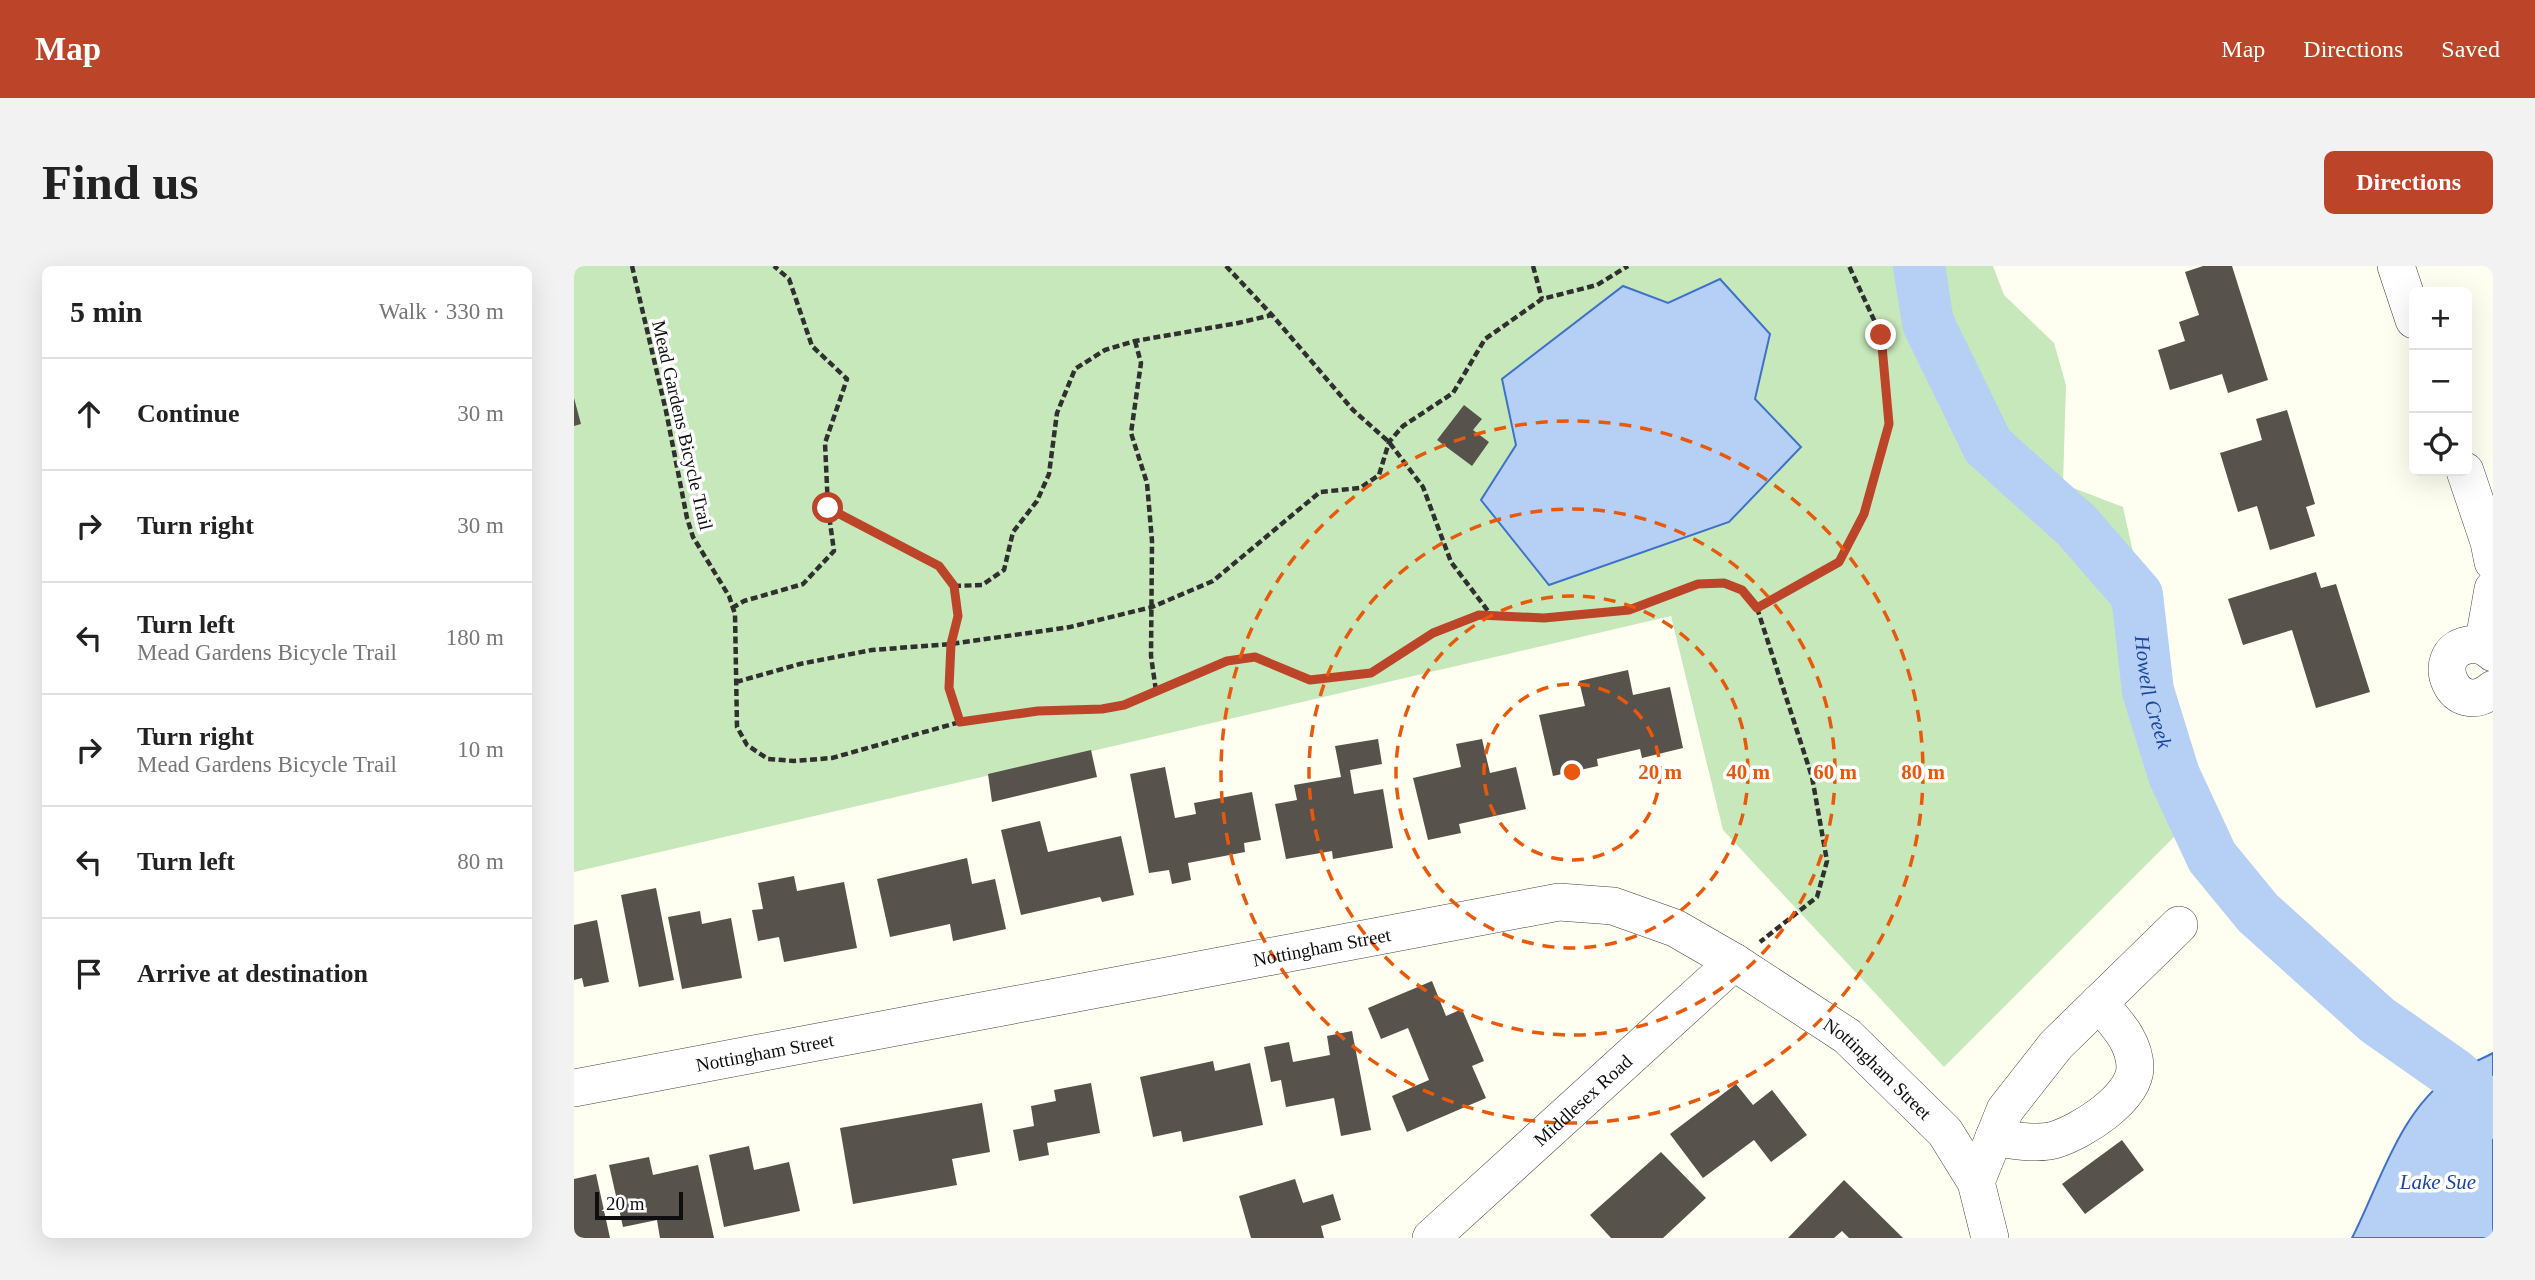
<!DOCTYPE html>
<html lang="en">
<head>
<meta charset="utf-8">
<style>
  :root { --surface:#fff; --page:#f2f2f2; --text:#222; --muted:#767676; --line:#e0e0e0; --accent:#bb4429 }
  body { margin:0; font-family:Georgia,serif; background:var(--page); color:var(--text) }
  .controls { position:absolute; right:21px; top:21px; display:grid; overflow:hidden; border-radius:10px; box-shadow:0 7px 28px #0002 }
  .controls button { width:63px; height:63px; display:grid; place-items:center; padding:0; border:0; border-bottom:2px solid var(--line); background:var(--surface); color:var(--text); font:35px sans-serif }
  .scale { position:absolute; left:21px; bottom:18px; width:88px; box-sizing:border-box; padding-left:7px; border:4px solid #0e0e0e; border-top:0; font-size:19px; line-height:24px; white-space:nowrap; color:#0e0e0e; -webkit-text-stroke:5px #fff; paint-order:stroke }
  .stop { position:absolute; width:21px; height:21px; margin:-16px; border:5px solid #bb4429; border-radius:50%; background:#fff }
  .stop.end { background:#bb4429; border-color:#fff; box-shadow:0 2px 7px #0008 }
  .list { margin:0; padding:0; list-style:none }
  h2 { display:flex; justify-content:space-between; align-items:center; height:91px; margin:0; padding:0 28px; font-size:30px }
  h2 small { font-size:23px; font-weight:400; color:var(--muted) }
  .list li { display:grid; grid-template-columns:46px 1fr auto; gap:21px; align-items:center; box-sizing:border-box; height:112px; padding:0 28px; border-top:2px solid var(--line) }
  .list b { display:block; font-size:26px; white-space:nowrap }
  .list p { margin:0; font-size:23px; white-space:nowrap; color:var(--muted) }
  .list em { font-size:23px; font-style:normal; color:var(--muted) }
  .icon { flex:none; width:38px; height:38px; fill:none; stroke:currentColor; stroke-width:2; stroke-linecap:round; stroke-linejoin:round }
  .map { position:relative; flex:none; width:1919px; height:972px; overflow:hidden; border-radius:10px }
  header { display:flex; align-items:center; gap:42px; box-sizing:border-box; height:98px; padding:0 35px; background:var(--accent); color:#fff }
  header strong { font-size:33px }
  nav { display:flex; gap:38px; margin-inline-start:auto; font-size:24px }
  .intro { display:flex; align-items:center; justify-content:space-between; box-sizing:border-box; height:168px; padding:0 42px }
  h1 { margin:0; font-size:49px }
  .button { padding:18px 32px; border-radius:10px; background:var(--accent); color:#fff; font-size:24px; font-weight:700 }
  main { display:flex; gap:42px; padding:0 42px }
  aside { flex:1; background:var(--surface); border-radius:10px; box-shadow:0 7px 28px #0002 }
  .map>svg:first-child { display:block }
</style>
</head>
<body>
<header>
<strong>Map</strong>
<nav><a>Map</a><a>Directions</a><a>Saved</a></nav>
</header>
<div class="intro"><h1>Find us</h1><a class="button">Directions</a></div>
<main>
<aside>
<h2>5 min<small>Walk · 330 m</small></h2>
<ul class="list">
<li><svg class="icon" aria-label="ahead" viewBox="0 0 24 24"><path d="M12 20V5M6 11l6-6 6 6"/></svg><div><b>Continue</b></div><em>30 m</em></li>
<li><svg class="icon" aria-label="right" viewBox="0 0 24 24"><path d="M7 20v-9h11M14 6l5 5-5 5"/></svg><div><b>Turn right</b></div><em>30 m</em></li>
<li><svg class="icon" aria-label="left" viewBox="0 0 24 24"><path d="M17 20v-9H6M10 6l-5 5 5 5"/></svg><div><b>Turn left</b><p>Mead Gardens Bicycle Trail</p></div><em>180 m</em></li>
<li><svg class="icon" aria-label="right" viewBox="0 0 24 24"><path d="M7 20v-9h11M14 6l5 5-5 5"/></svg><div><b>Turn right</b><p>Mead Gardens Bicycle Trail</p></div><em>10 m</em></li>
<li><svg class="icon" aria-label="left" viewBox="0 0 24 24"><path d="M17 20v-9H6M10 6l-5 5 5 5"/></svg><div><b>Turn left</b></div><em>80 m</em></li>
<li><svg class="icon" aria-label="arrive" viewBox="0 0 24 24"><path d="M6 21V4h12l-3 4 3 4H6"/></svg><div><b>Arrive at destination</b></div></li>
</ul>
</aside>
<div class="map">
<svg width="1919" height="972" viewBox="0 0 1919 972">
  <rect width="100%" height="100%" fill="#fefff0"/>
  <path fill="#c7e8ba" d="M0 0H1419L1430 29 1480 77 1492 119 1489 218 1549 241 1618 553 1370 801 1149 564 1097 350 0 606Z"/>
  <path fill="#b6cff5" stroke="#3e72ca" stroke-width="2" d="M1146 13 1196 68 1181 133 1227 181 1155 256 975 319 907 234 942 179 928 113 1049 20 1094 37Z
    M1919 787V972H1778C1807 915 1825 845 1880 807 1892 799 1906 794 1919 787Z"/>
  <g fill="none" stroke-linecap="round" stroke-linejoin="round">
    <path stroke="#b6cff5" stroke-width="52" id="s1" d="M1345 0 1354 57 1414 180 1503 260 1563 329 1574 425 1600 509 1638 591 1684 647 1803 754 1880 808 1919 847"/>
  </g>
  <path fill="#57524b" d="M1629 0H1658L1694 114 1654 127 1648 108 1596 124 1584 84 1611 75 1605 56 1625 49 1611 6Z
    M0 132 7 158 0 160Z
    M890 139 908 153 899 164 915 176 898 200 863 174Z
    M1713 144 1741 238 1732 241 1741 270 1696 284 1683 240 1664 246 1646 187 1688 174 1682 153Z
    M1742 306 1747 322 1762 318 1796 426 1742 442 1718 364 1669 379 1654 333Z
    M1054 404 1059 429 1096 421 1109 482 1068 492 1066 483 1023 493 1024 500 979 510 965 449 1011 440 1005 415Z
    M804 473 808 498 776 504 780 528 809 523 819 582 759 593 758 585 712 593 701 538 723 534 720 519 767 511 761 480Z
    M908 473 916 507 942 501 952 543 885 558 887 567 854 574 839 512 887 501 882 478Z
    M517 484 523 511 418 536 414 508Z
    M591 501 601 552 622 548 620 537 678 526 687 574 670 577 671 586 614 597 617 614 598 618 595 604 575 607 556 508Z
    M466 555 474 586 547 570 560 629 528 636 526 631 447 649 427 564Z
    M393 592 398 618 421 613 432 663 379 675 376 658 316 671 303 613Z
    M220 610 223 625 270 616 283 682 210 696 205 671 184 675 178 644 189 643 184 617Z
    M82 622 100 714 65 721 47 629Z
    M126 645 128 658 157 652 168 712 108 723 94 651Z
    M23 654 35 716 10 721 8 712 0 714V659Z
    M858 715 872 750 888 743 910 795 898 800 912 832 833 866 818 830 855 814 834 762 807 773 794 742Z
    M778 765 797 864 767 870 760 832 712 841 707 814 697 816 690 781 715 776 719 796 756 789 753 770Z
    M639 795 641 805 676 797 689 859 609 876 607 865 579 871 566 811Z
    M517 817 526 867 473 877 475 889 445 895 439 864 460 860 457 840 482 835 480 824Z
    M1162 818 1179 839 1198 824 1233 869 1197 896 1180 874 1129 912 1096 868Z
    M408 837 416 886 378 893 383 919 279 938 266 862Z
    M1548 874 1570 904 1511 948 1488 918Z
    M175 880 180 904 215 896 226 945 150 961 135 889Z
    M1087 886 1132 932 1089 972H1037L1016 949Z
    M75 891 79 909 124 899 140 972H86L83 954 49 961 35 899Z
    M22 908 36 972H0V913Z
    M721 913 729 937 759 928 767 954 747 960 750 972H677L665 930Z
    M1270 914 1329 972H1275L1268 965 1260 972H1214Z"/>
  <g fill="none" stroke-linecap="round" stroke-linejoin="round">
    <g stroke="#414141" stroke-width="38">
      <g id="minor">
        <path d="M1822 0 1840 54"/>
        <path d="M1891 205 1915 276 1919 296"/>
        <path d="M1909 380 1919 323"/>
        <path d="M1919 387C1912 380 1904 377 1894 379 1852 387 1880 456 1919 423"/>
        <path id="s2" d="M0 822 985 636 1039 640 1101 662 1160 696 1273 770 1371 866 1402 916 1416 972"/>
        <path d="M1420 871C1438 874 1462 879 1480 874 1507 866 1560 833 1561 802 1561 775 1541 756 1525 737"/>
        <path d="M1402 916 1431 844 1482 779 1605 659"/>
        <path id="s3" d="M857 972 1160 696"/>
      </g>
    </g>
    <path stroke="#303030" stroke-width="4.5" stroke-dasharray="7 3.5" stroke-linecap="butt" d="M58 0 92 145 113 252 119 271 155 330 161 348 163 461 173 479 194 493 220 495 258 492 386 456 465 445 529 443 550 439 653 395 681 391 736 414 797 407 859 367 905 349 970 352 1055 344 1124 318 1150 317 1168 324 1183 342 1238 511 1253 595 1243 631 1186 676
      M652 0 698 49 779 144 815 176 849 221 877 296 917 349
      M959 0 968 33
      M561 75 567 97 557 167 573 217 578 275 577 390 582 425
      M255 243 365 300 380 320 384 350 377 378 375 422 386 456
      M380 320 408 319 430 304 439 266 463 235 475 208 483 147 501 103 531 84 561 75 664 57 698 49
      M158 342 170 335 229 318 260 285 254 242 251 177 273 113 238 80 215 13 200 0
      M1183 342 1265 296 1290 248 1315 158 1307 69 1275 0
      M162 416 226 398 298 384 377 378 496 361 578 341 639 315 746 226 786 222 805 209 815 176 829 160 879 127 911 73 968 33 1023 19 1054 0"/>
    <use href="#minor" stroke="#fff" stroke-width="37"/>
  </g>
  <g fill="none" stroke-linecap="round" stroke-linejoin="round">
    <path stroke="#bb4429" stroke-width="9" d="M254 242 365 300 380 320 384 350 377 378 375 422 386 456 464 445 528 443 550 439 653 395 681 391 736 414 797 407 859 367 905 349 970 352 1055 344 1124 318 1150 317 1168 324 1183 342 1265 296 1290 248 1315 158 1307 69"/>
  </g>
  <g fill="none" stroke="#e8590c" stroke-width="3.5" stroke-dasharray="12 9">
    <circle cx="998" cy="506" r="88"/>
    <circle cx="998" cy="506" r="176"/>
    <circle cx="998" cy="506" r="263"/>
    <circle cx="998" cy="506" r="351"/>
  </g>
  <g text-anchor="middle" stroke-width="7" stroke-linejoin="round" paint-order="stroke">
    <g font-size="19" fill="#0e0e0e" stroke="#fff">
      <text transform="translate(109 159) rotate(77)" y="7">Mead Gardens Bicycle Trail</text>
      <text dy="7" stroke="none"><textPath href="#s2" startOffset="761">Nottingham Street</textPath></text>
      <text dy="7" stroke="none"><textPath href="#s2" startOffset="194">Nottingham Street</textPath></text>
      <text dy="7" stroke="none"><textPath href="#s2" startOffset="1370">Nottingham Street</textPath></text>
      <text dy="7" stroke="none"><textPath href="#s3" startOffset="205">Middlesex Road</textPath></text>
    </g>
    <g font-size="21" font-style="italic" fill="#1a469d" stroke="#fff">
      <text dy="7" stroke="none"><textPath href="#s1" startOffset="504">Howell Creek</textPath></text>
      <text x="1864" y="923">Lake Sue</text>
    </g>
  </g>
  <circle cx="998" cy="506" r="10" fill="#e8590c" stroke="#fff" stroke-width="3.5"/>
  <g font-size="21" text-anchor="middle" font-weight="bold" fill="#e8590c" stroke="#fff" stroke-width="7" stroke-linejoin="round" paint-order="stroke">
    <text x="1086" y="513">20 m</text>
    <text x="1174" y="513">40 m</text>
    <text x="1261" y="513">60 m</text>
    <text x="1349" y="513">80 m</text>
  </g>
</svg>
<div class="controls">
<button>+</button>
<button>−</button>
<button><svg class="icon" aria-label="locate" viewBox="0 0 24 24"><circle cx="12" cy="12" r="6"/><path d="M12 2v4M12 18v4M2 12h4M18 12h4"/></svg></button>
</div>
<div class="scale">20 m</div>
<div class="stop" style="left:254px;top:242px"></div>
<div class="stop end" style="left:1307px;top:69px"></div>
</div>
</main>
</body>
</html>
